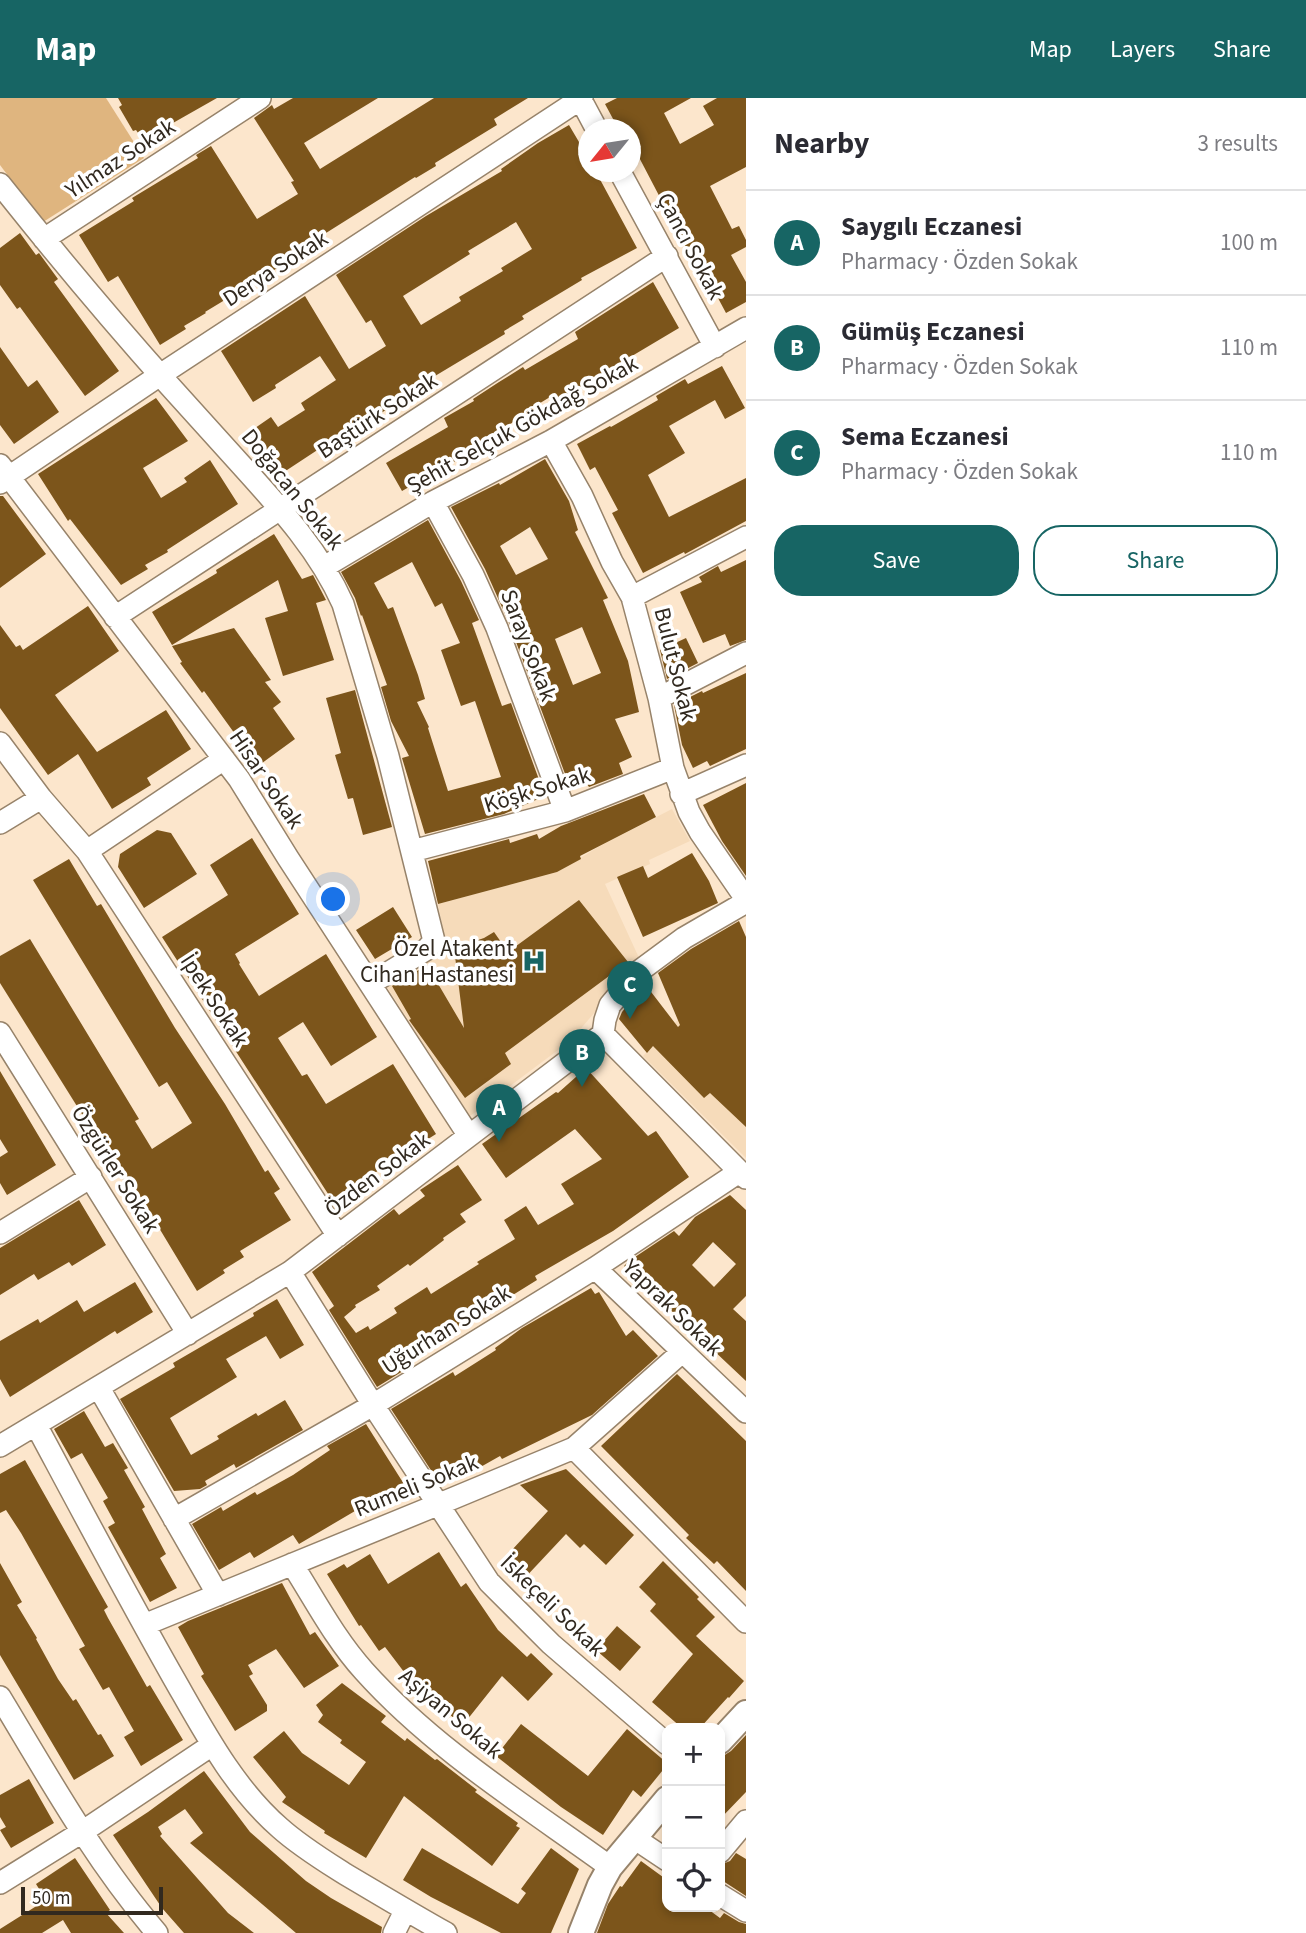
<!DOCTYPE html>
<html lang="en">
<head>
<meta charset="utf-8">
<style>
  :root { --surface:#fff; --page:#f7f7f7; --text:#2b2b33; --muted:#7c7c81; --line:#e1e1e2; --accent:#176564 }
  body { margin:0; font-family:"Source Sans 3",sans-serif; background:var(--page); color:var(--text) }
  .controls { position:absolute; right:21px; bottom:21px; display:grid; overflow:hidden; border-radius:14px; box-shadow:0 4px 10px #0003 }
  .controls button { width:63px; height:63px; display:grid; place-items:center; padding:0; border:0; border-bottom:2px solid var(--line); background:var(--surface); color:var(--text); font:35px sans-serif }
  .compass { position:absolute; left:578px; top:21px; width:63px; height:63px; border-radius:50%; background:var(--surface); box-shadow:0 4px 10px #0003; rotate:240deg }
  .scale { position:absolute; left:21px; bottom:18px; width:142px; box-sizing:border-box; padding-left:7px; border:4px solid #31291f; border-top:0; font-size:19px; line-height:24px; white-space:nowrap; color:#31291f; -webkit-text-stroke:5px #fff; paint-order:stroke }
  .you { position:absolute; left:334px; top:802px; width:24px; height:24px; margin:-18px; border:5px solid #fff; border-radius:50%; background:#1a73e8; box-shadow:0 0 0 10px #1a73e833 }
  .badge { display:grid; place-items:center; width:46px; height:46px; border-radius:50%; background:var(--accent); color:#fff; font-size:23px; font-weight:700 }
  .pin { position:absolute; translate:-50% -58px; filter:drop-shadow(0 2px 4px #0008) }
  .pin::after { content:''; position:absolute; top:37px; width:24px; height:21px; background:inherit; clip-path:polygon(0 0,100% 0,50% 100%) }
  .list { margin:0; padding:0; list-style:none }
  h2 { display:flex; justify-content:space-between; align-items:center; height:91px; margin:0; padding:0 28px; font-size:30px }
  h2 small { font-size:23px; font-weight:400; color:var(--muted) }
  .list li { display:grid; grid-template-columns:46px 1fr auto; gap:21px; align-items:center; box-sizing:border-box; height:105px; padding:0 28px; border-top:2px solid var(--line) }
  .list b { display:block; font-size:26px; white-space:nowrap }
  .list p { margin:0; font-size:23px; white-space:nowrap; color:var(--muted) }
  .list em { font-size:23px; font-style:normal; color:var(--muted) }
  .actions { display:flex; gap:14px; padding:21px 28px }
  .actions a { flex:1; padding:16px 0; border:2px solid var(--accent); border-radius:28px; text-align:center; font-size:24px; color:var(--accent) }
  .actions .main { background:var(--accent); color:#fff }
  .icon { flex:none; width:38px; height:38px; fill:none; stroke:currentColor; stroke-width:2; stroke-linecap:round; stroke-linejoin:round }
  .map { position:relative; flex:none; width:746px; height:1835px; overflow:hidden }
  header { display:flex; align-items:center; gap:42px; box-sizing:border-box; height:98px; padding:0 35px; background:var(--accent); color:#fff }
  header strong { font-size:33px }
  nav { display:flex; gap:38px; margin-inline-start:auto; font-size:24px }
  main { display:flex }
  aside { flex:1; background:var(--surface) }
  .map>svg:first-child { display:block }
</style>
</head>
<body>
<header>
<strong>Map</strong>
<nav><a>Map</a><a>Layers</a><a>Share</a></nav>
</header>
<main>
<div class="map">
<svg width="746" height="1835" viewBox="0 0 746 1835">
  <rect width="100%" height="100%" fill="#fce6cc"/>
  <path fill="#f6dbba" d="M672 711 690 743 649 762 650 766 605 786 640 862 570 943 470 1018 387 889 443 854 446 846 438 806 557 774 600 748Z
    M746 870V1060L643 958 698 901Z"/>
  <path fill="#dfb57f" d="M0 0H106L144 60 43 124 0 67Z"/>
  <path fill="#7c551b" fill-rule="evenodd" d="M118 0H217L143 42 136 32 133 33 119 9 122 7Z
    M293 0H378L304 45 320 71 434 0H528L494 21 497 27 435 65 436 68 416 80 415 79 299 152 301 156 264 178 263 176 237 191 238 194 205 214 206 215 184 228 186 231 160 247 118 178 108 184 79 137 134 103 132 100 198 60 196 57 211 48 257 121 298 96 291 84 294 83 254 20 272 7 274 11Z
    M617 0H691L664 15 680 46 714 27 703 8 717 0H746V69L710 88 732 131 739 128 746 142V149L731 157 746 184V204L726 215 703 172 699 174 631 44V32H619L605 6Z
    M569 27 589 61V74H596L637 150 581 180 582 182 522 218 524 221 504 233 505 236 400 299 402 302 365 325 363 322 284 374 277 364 273 366 261 345 256 348 248 335 271 319 278 329 305 312 301 305 336 282 320 258 275 287 276 290 253 304 221 253 305 198 349 271 386 248 371 222 366 225 336 177 426 118 502 73 501 71 538 45ZM516 124 532 151 501 170 503 173 459 199 461 203 421 227 403 198 470 156 468 153Z
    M20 135 36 157 39 155 58 181 54 184 119 273 85 298 20 209 17 211 0 187V150Z
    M653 184 679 230 553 305 550 299 519 318 520 320 489 339 491 343 402 393 386 365 448 329 444 320 474 303 473 301 499 284 523 269 525 272 578 241 575 234Z
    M0 249 28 289 37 282 59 314 14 346 0 327Z
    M722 268 745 310 725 321 715 302 669 328 685 355 648 377 669 419 746 380V423L685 456 684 454 643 475 612 415 618 412 595 369 590 372 577 346 610 328 611 329 658 302 656 298 685 281 688 286Z
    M156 300 188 343 143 370 161 400 187 384 184 380 210 362 238 406 167 452 168 454 145 467 148 471 121 487 70 421 68 423 38 376Z
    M545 361 569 403 578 432 575 434 608 500 603 502 628 563 639 614 615 621 632 659 619 665 623 676 589 689 587 686 571 692 509 525 485 471 451 409 499 385 500 387ZM530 429 548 461 516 477 500 448ZM582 529 601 575 573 587 555 541Z
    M0 398H3L46 456 0 490Z
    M428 422 461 483 479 522 472 525 502 608 511 605 545 698 504 716 425 736 402 660 409 658 391 623 381 589 387 587 362 517 361 518 355 500 341 474ZM412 464 435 509 442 505 460 545 441 552 461 608 475 603 501 679 448 693 428 630 429 629 417 604 425 601 418 577 393 509 388 511 374 485Z
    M274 436 302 481 313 477 326 502 316 505 334 562 283 578 265 520 288 513 278 482 172 547 152 514 217 475 216 472Z
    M746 462V542L730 548 725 536 703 545 680 494 702 484 699 479 718 468 721 474Z
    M88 508 119 553 55 597 97 654 166 612 191 651 147 680 151 687 112 711 78 656 48 677 0 610V527L16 549 20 547 23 552Z
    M234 530 271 582 265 584 281 604 273 610 295 641 258 668 204 593 202 595 180 565 182 564 172 548Z
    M686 540 698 565 667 581 660 552Z
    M746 575V651L710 668 707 663 693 670 682 647 674 607 702 593 703 595Z
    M355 592 392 729 363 737 353 700 348 701 335 657 341 655 326 600Z
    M746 685V778L722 743 703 707Z
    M644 696 656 719 580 758 581 761 557 774 438 806 428 763 509 741 510 745 537 736 539 741 561 728Z
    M157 732 171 735 197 776 144 810 118 769 120 756Z
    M252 740 299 816 235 856 240 865 239 866 259 898 326 856 377 939 331 968 303 924 278 940 302 978 307 976 326 1006 393 966 436 1036 332 1102 162 839 228 797 210 767Z
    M692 755 709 783 718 805 643 839 617 779 643 768 648 780Z
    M69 761 97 808 101 806 175 930 225 1006 265 1074 268 1072 280 1091 274 1095 291 1122 240 1153 244 1159 223 1172 225 1175 197 1193 135 1090 130 1093 117 1072 119 1071 102 1043 100 1045 0 885V858L30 841 139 1021 135 1023 152 1051 192 1025 167 984 159 989 33 782Z
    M579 802 628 864 505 955 511 966 465 1000 409 922 411 921 392 888 427 867 464 930 454 850 484 840 494 834 508 854Z
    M393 809 412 839 375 861 356 832Z
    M739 823 746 839V1029L710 995 704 1000 653 948 647 955 619 921 622 914 645 886 678 929 680 927 658 875 691 851Z
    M586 970 648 1038 656 1033 689 1079 613 1133 535 1178 537 1182 460 1230 456 1224 414 1251 418 1257 401 1269 403 1273 377 1289 329 1212 334 1208 312 1174 394 1111 399 1117 425 1098 420 1092 458 1067 482 1102 460 1116 466 1124 443 1140 444 1142 410 1168 408 1166 377 1188 380 1192 355 1207 356 1209 344 1219 356 1235 368 1228 370 1232 397 1215 394 1210 427 1189 431 1196 479 1166 477 1164 515 1141 504 1122 526 1108 538 1127 574 1106 561 1086 602 1061 575 1031 506 1080 482 1046 546 1001 556 994 558 995Z
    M0 973 56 1067 7 1097 0 1085V1059L8 1054 0 1041Z
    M730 1097 746 1112V1198L733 1211 746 1223V1283L624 1168 629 1163 674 1133 679 1138 695 1119ZM713 1144 736 1166 714 1189 692 1167Z
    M79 1102 106 1147 72 1168 69 1164 38 1182 34 1176 0 1197V1150Z
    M135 1184 153 1214 117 1236 115 1233 10 1299 0 1281V1243L38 1221 40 1225 77 1202 84 1214Z
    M591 1190 595 1196 599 1194 626 1238 633 1232 658 1258 592 1317 502 1361 500 1358 477 1371 474 1366 440 1386 391 1311 453 1274 455 1278 496 1252 495 1250 522 1230Z
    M277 1201 304 1247 280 1261 266 1238 226 1261 237 1279 170 1320 191 1357 219 1341 217 1338 256 1315 258 1318 285 1302 303 1332 236 1370 234 1366 205 1383 207 1387 200 1391 174 1393 120 1301 175 1269 173 1265 254 1218 253 1215Z
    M677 1276 746 1343V1493L717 1463 714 1466 686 1440 689 1437 601 1348Z
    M84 1313 105 1349 113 1345 128 1370 124 1372 145 1409 142 1411 166 1456 160 1460 177 1490 150 1504 108 1429 115 1425 103 1403 108 1400 82 1355 71 1361 54 1331Z
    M366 1326 409 1394 385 1409 360 1421 355 1413 299 1446 293 1437 254 1460 250 1454 219 1472 192 1426 221 1409 223 1413 255 1394 257 1397 293 1377 330 1352 327 1348Z
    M25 1362 108 1509 104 1512 108 1520 147 1589 150 1587 183 1642 141 1668 124 1639 134 1633 109 1589 103 1592 79 1551 85 1548 21 1435 6 1412 0 1415V1376Z
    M566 1371 634 1437 606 1467 584 1446 580 1450 566 1436 521 1484 500 1465 548 1413 520 1387Z
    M439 1454 461 1489 466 1485 498 1532 527 1559 531 1555 553 1576 528 1603 502 1578 463 1627 417 1591 385 1549 379 1553 361 1527 359 1528 327 1476 344 1466 347 1470 370 1456 388 1486Z
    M663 1463 699 1499 697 1501 715 1519 696 1538 744 1583 729 1600 728 1599 700 1630H682L652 1604 693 1556 650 1513 656 1506 639 1489Z
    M0 1465 22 1504 17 1507 37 1540 36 1541 58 1581 73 1603 76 1601 98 1637 101 1636 114 1658 74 1682 0 1557Z
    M282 1485 310 1537 315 1534 339 1568 304 1590 276 1551 248 1567 253 1576 249 1578 267 1607V1613L235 1633 201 1578 204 1576 178 1529 188 1523Z
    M617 1528 641 1549 620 1573 596 1552Z
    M342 1585 386 1618 381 1624 405 1643 407 1640 435 1662 437 1661 477 1692 475 1694 518 1725 516 1728 520 1730 492 1768 404 1698 366 1760 324 1735 325 1733 282 1704 286 1699 253 1659 284 1633 302 1655 349 1687 366 1664 340 1645 342 1642 318 1624 323 1617 316 1607Z
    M521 1626 588 1678 627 1631 667 1665V1667L641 1699 633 1692 603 1737 561 1709 496 1658Z
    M746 1637V1694L720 1721V1660L731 1653Z
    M204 1673 250 1734 306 1783 331 1800 382 1829 381 1835H296L190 1745 203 1735 185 1711 158 1729 162 1736 160 1738 228 1815 254 1835H184L162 1810 113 1737 148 1714Z
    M29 1681 54 1725 11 1750 0 1732 6 1729 0 1719V1697Z
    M422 1750 518 1806 526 1795 521 1791 551 1750 579 1771 551 1835H501L431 1799 403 1782Z
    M736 1755 746 1761V1798L720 1781V1767L730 1763Z
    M75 1760 110 1812 106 1815 124 1835H71L63 1822 42 1835H0V1831L46 1802 36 1786Z
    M641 1763 667 1782V1809H705L720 1820 724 1815 739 1824 746 1826V1835H597L608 1806 620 1788 622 1789Z"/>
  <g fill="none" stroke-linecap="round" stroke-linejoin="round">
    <g stroke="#97836a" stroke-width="24">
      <path id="minor" d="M580 0 597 32
        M620 74 715 249
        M0 86C54 154 110 221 168 286 193 314 218 341 243 369 281 411 320 454 343 506L388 658 434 843 427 851 370 886
        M44 141 260 0
        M551 343 582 398 612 464 632 499 659 600 673 670 689 714 700 734 746 801
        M0 367 239 681 288 760 469 1038
        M0 385 160 277 582 0
        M433 404 473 477 497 530 565 713
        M324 469 433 404 551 343 746 230
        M632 499 746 439
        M115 519 667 158
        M659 600 746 555
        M0 645 41 700 87 753 338 1138
        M681 696 746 667
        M0 725 41 700
        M87 753 224 661
        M412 753 565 713 673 670
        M0 935 188 1236
        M603 936 746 1080
        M0 1135 91 1079
        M595 1170 746 1314
        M290 1174 373 1307 489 1484 551 1546 667 1646
        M99 1290 218 1497
        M36 1327C81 1411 126 1496 173 1579 204 1633 233 1689 280 1730 300 1748 323 1762 345 1776 379 1796 412 1816 446 1835
        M0 1348 290 1174 603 936 605 922 610 907 638 874 684 840 746 804
        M574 1350 746 1524
        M174 1421 373 1307 595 1170 739 1074
        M292 1466C315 1502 335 1541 364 1573 434 1651 526 1708 610 1769
        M144 1527 437 1407 574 1350 682 1254
        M0 1599C49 1680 95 1763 157 1835
        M634 1740 667 1762
        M720 1754 746 1723
        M0 1785 82 1734 212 1647
        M720 1797 746 1813
        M394 1835 405 1813"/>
    </g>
    <g stroke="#97836a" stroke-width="28">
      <path id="tertiary" d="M720 1643 746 1615
        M581 1835 600 1787 610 1769 667 1701"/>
    </g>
    <use href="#minor" stroke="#fff" stroke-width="21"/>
    <use href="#tertiary" stroke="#fff" stroke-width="24"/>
  </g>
  <defs>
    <g id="hospital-bare" transform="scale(1.89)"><path d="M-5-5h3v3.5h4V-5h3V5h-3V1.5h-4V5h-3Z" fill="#176564" stroke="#fff" stroke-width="2.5" paint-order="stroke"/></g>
  </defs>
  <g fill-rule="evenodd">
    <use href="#hospital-bare" x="534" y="863"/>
  </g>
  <g text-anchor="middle" stroke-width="7" stroke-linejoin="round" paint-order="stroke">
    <g font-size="23" fill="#31291f" stroke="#fff">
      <text transform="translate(120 60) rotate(-33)" y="8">Yılmaz Sokak</text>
      <text transform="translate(691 148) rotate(62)" y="8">Çancı Sokak</text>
      <text transform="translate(275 170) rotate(-33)" y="8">Derya Sokak</text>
      <text transform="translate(377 317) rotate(-33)" y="8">Baştürk Sokak</text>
      <text transform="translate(522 326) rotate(-29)" y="8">Şehit Selçuk Gökdağ Sokak</text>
      <text transform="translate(293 391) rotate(51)" y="8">Doğacan Sokak</text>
      <text transform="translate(529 547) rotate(69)" y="8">Saray Sokak</text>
      <text transform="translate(676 566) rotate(76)" y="8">Bulut Sokak</text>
      <text transform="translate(267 681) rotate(56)" y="8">Hisar Sokak</text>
      <text transform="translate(537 691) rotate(-17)" y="8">Köşk Sokak</text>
      <text transform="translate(215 902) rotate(57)" y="8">İpek Sokak</text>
      <text transform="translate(116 1071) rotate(58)" y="8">Özgürler Sokak</text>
      <text transform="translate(377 1076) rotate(-37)" y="8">Özden Sokak</text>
      <text transform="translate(673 1209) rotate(44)" y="8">Yaprak Sokak</text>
      <text transform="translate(446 1231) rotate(-32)" y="8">Uğurhan Sokak</text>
      <text transform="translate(416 1387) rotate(-22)" y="8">Rumeli Sokak</text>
      <text transform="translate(553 1507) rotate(44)" y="8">İskeçeli Sokak</text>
      <text transform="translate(451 1615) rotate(40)" y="8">Aşiyan Sokak</text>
    </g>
    <g font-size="23" fill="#31291f" stroke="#fff" text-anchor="end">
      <text x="514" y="858">Özel Atakent<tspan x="514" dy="26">Cihan Hastanesi</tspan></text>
    </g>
  </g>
</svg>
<div class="controls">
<button>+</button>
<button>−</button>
<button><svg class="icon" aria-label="locate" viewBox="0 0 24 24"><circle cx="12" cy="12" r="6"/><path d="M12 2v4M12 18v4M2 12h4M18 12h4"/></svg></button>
</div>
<svg class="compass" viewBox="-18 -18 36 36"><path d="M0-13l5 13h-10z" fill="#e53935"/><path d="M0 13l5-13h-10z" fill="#7c7c81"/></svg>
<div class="scale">50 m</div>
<div class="you"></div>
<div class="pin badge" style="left:499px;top:1044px">A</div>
<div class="pin badge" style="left:582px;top:989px">B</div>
<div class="pin badge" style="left:630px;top:921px">C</div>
</div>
<aside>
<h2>Nearby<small>3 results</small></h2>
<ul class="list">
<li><span class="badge">A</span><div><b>Saygılı Eczanesi</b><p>Pharmacy · Özden Sokak</p></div><em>100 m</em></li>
<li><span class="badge">B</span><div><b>Gümüş Eczanesi</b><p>Pharmacy · Özden Sokak</p></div><em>110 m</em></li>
<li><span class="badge">C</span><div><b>Sema Eczanesi</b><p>Pharmacy · Özden Sokak</p></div><em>110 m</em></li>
</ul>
<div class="actions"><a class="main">Save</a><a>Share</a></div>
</aside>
</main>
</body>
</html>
